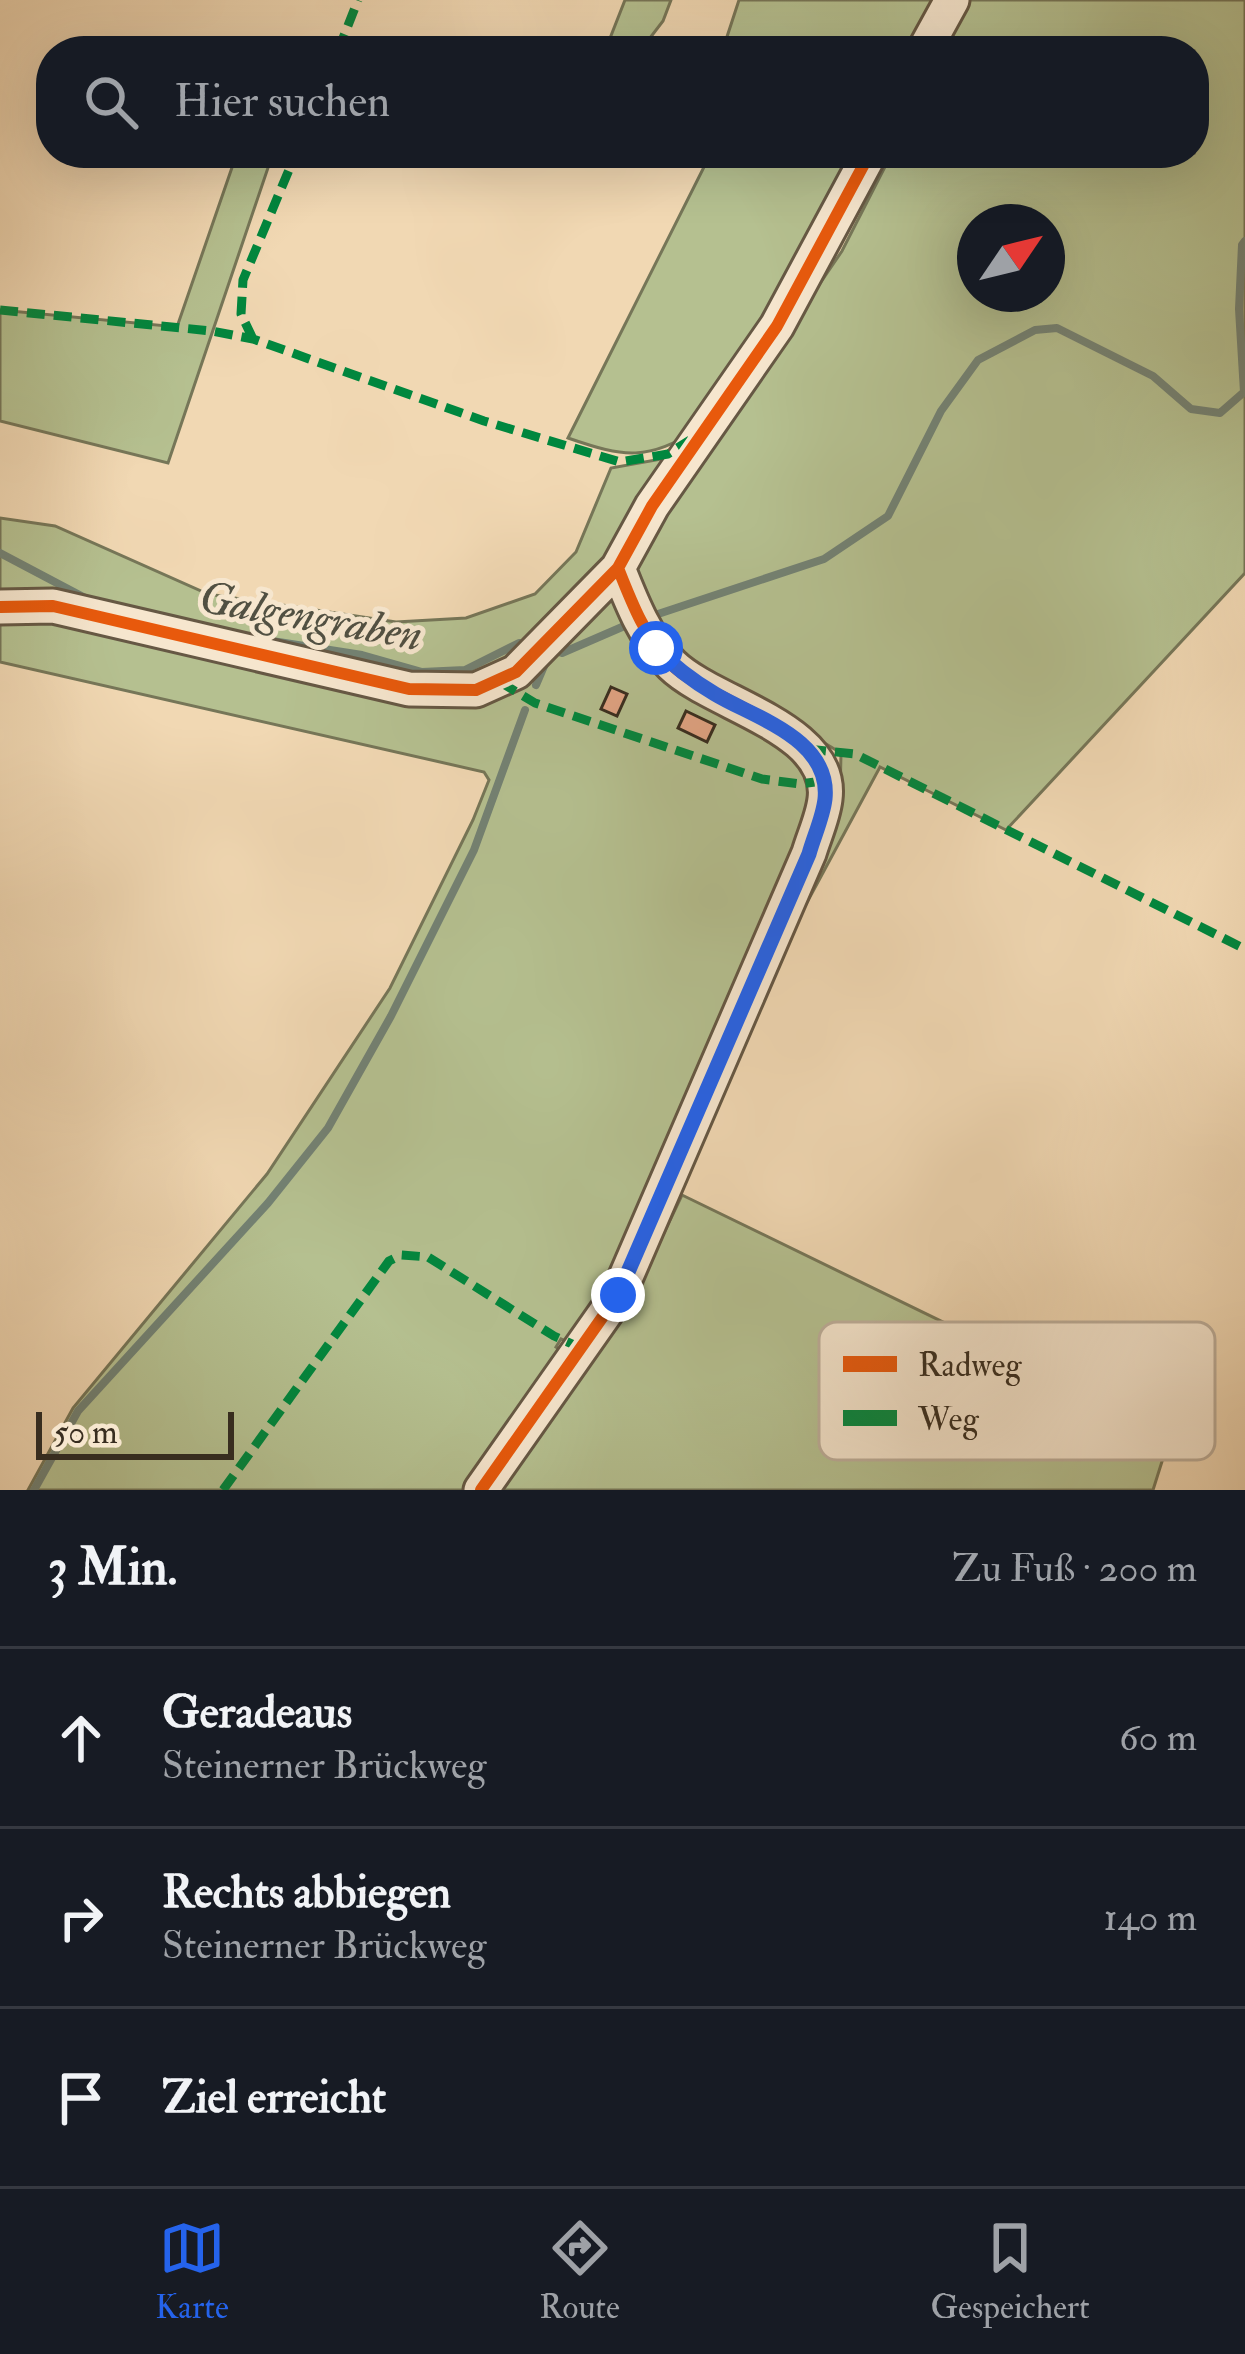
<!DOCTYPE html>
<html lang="de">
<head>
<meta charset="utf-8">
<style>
  :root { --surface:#171b24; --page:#20242c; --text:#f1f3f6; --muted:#9ea1a6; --line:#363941; --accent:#2563eb }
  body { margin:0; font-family:"IM FELL Double Pica",serif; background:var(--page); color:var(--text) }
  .compass { position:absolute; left:957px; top:204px; width:108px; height:108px; border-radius:50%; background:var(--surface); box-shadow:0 12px 48px #0002; rotate:55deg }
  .scale { position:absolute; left:36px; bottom:30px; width:198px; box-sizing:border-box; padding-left:12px; border:6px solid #382d1f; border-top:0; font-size:33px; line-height:42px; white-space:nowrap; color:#382d1f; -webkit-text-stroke:9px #f6e6ce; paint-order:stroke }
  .stop { position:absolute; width:36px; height:36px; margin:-27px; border:9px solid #2563eb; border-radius:50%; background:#fff }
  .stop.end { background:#2563eb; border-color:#fff; box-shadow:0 3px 12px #0008 }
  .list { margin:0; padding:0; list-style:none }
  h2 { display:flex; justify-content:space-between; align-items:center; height:156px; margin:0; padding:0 48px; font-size:51px }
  h2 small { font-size:39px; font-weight:400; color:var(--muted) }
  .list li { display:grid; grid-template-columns:78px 1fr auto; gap:36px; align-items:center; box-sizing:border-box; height:180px; padding:0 48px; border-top:3px solid var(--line) }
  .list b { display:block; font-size:45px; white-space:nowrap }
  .list p { margin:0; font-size:39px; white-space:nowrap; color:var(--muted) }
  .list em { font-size:39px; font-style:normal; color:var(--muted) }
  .icon { flex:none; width:66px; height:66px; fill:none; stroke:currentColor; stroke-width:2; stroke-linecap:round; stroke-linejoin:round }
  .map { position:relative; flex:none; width:1245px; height:1490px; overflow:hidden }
  .search { position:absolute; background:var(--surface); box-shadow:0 12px 48px #0002; left:36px; right:36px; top:36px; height:132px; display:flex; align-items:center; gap:30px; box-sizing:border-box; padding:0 42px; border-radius:48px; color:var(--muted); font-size:45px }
  .sheet { height:696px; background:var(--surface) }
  nav { display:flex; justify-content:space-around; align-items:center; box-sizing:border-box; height:168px; border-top:3px solid var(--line); background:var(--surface); font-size:33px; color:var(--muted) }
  nav a { display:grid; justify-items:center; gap:6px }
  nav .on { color:var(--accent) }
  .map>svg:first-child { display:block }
</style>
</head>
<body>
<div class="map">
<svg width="1245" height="1490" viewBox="0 0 1245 1490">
  <rect width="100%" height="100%" fill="#f1d8b3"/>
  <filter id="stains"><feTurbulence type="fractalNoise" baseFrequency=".00167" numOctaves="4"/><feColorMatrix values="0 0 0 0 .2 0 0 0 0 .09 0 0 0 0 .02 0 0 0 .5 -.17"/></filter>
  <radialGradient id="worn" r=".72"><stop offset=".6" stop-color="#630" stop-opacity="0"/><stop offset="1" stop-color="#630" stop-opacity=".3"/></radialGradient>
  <path fill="#b5c090" stroke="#767658" stroke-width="3" fill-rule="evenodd" d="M625 0H671L663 21 640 51H605Z
    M739 0H938L913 51H728L723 49Z
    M970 0H1245V573L1006 830 880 767 791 932 840 798 841 753 665 646 636 572 648 536 842 251 892 153H1194V51H944ZM975 222H1047V294H975Z
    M237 153H273L168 463 0 421V310L177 327Z
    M711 153H862L701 428C646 461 626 458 568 438Z
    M678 456 614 595 789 743 816 782 803 853 577 1346 561 1339 556 1347 566 1354 469 1490H28L73 1408 267 1174 390 988 473 820 489 780 484 772 0 662V518L55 526 208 594 396 622 466 618 535 594 576 552 611 468Z
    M682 1195 1171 1433 1153 1490H500L632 1300Z"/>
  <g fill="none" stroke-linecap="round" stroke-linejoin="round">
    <path stroke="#738274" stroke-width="8" d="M0 553 89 600
      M649 617 824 559 888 516 941 411 978 360 1035 330 1057 328 1153 376 1191 409 1220 413 1244 392 1239 309 1242 245 1245 241
      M272 641 362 655 422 672 465 670 519 643 529 645
      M549 649 562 653 629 624
      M536 685 545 664
      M34 1490 78 1411 268 1203 328 1128 391 1016 474 850 525 710"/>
  </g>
  <path fill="#e3a585" stroke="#382d1f" stroke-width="3" d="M611 687 627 694 617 716 601 709Z
    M686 711 715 725 707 742 678 728Z"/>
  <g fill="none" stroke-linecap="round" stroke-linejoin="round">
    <g stroke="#665844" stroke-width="39">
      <path id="minor" d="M924 51 952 0
        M0 607 53 606 409 689 476 690 516 672 618 568 652 506 777 326 870 153
        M481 1490 618 1295 809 853C814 836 823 817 825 799 834 728 713 705 672 665 646 640 631 601 618 568"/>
    </g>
    <use href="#minor" stroke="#f6e6ce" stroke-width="33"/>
    <path stroke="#00873e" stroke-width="9" stroke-dasharray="18 9" stroke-linecap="butt" d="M338 51 358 0
      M0 310 212 331 253 339 484 421 620 462 668 454 690 440
      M253 339 241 314 243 280 296 153
      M500 682 535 703 762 779 800 784 823 781
      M808 749 855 754 1245 949
      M223 1490 389 1261 401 1255 428 1257 554 1336 581 1348"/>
    <g stroke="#f6e6ce" stroke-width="20">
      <path id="cycleway" d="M0 607 53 606 409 689 476 690 516 672 618 568 652 506 777 326 870 153
        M481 1490 618 1295 809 853C814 836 823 817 825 799 834 728 713 705 672 665 646 640 631 601 618 568"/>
    </g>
    <use href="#cycleway" stroke="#e8590c" stroke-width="12"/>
  </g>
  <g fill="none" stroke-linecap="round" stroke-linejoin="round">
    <path stroke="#2563eb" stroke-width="15" d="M618 1295 809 854C814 836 823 817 825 799 831 739 755 718 715 694 693 681 674 667 656 648"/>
  </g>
  <g text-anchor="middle" stroke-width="10" stroke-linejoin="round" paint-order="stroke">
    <g font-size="45" font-style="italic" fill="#515042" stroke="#f6e6ce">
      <text transform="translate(311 615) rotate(10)" y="16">Galgengraben</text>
    </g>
  </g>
  <rect x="819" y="1322" width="396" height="138" rx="18" fill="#f6e6ce" stroke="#bdae9a" stroke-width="3"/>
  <rect x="843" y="1356" width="54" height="16" fill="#e8590c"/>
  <rect x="843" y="1410" width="54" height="16" fill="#00873e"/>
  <g font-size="33" fill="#382d1f">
    <text x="918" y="1376">Radweg</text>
    <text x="918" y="1430">Weg</text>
  </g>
  <rect width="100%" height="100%" filter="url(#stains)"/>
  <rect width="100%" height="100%" fill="url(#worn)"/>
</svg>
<svg class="compass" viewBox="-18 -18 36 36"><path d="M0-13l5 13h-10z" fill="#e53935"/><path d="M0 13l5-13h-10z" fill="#9ea1a6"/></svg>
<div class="scale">50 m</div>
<div class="stop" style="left:656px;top:648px"></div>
<div class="stop end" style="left:618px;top:1295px"></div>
<div class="search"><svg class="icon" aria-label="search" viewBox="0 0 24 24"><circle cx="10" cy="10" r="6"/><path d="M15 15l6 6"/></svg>Hier suchen</div>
</div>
<section class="sheet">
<h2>3 Min.<small>Zu Fuß · 200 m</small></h2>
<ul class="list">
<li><svg class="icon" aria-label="ahead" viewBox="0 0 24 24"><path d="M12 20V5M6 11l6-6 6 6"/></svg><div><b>Geradeaus</b><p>Steinerner Brückweg</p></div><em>60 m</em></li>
<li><svg class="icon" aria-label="right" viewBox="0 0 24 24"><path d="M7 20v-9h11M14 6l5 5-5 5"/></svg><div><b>Rechts abbiegen</b><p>Steinerner Brückweg</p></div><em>140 m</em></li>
<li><svg class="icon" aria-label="arrive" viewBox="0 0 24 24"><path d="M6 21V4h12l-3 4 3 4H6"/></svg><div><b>Ziel erreicht</b></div></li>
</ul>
</section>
<nav>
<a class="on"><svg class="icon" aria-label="map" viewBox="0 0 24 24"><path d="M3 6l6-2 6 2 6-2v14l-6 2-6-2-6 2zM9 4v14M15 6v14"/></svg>Karte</a>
<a><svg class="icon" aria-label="directions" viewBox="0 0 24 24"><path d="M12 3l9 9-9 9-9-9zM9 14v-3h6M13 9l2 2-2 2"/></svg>Route</a>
<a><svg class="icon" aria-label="saved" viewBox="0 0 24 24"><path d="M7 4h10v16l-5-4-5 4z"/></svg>Gespeichert</a>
</nav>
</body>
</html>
